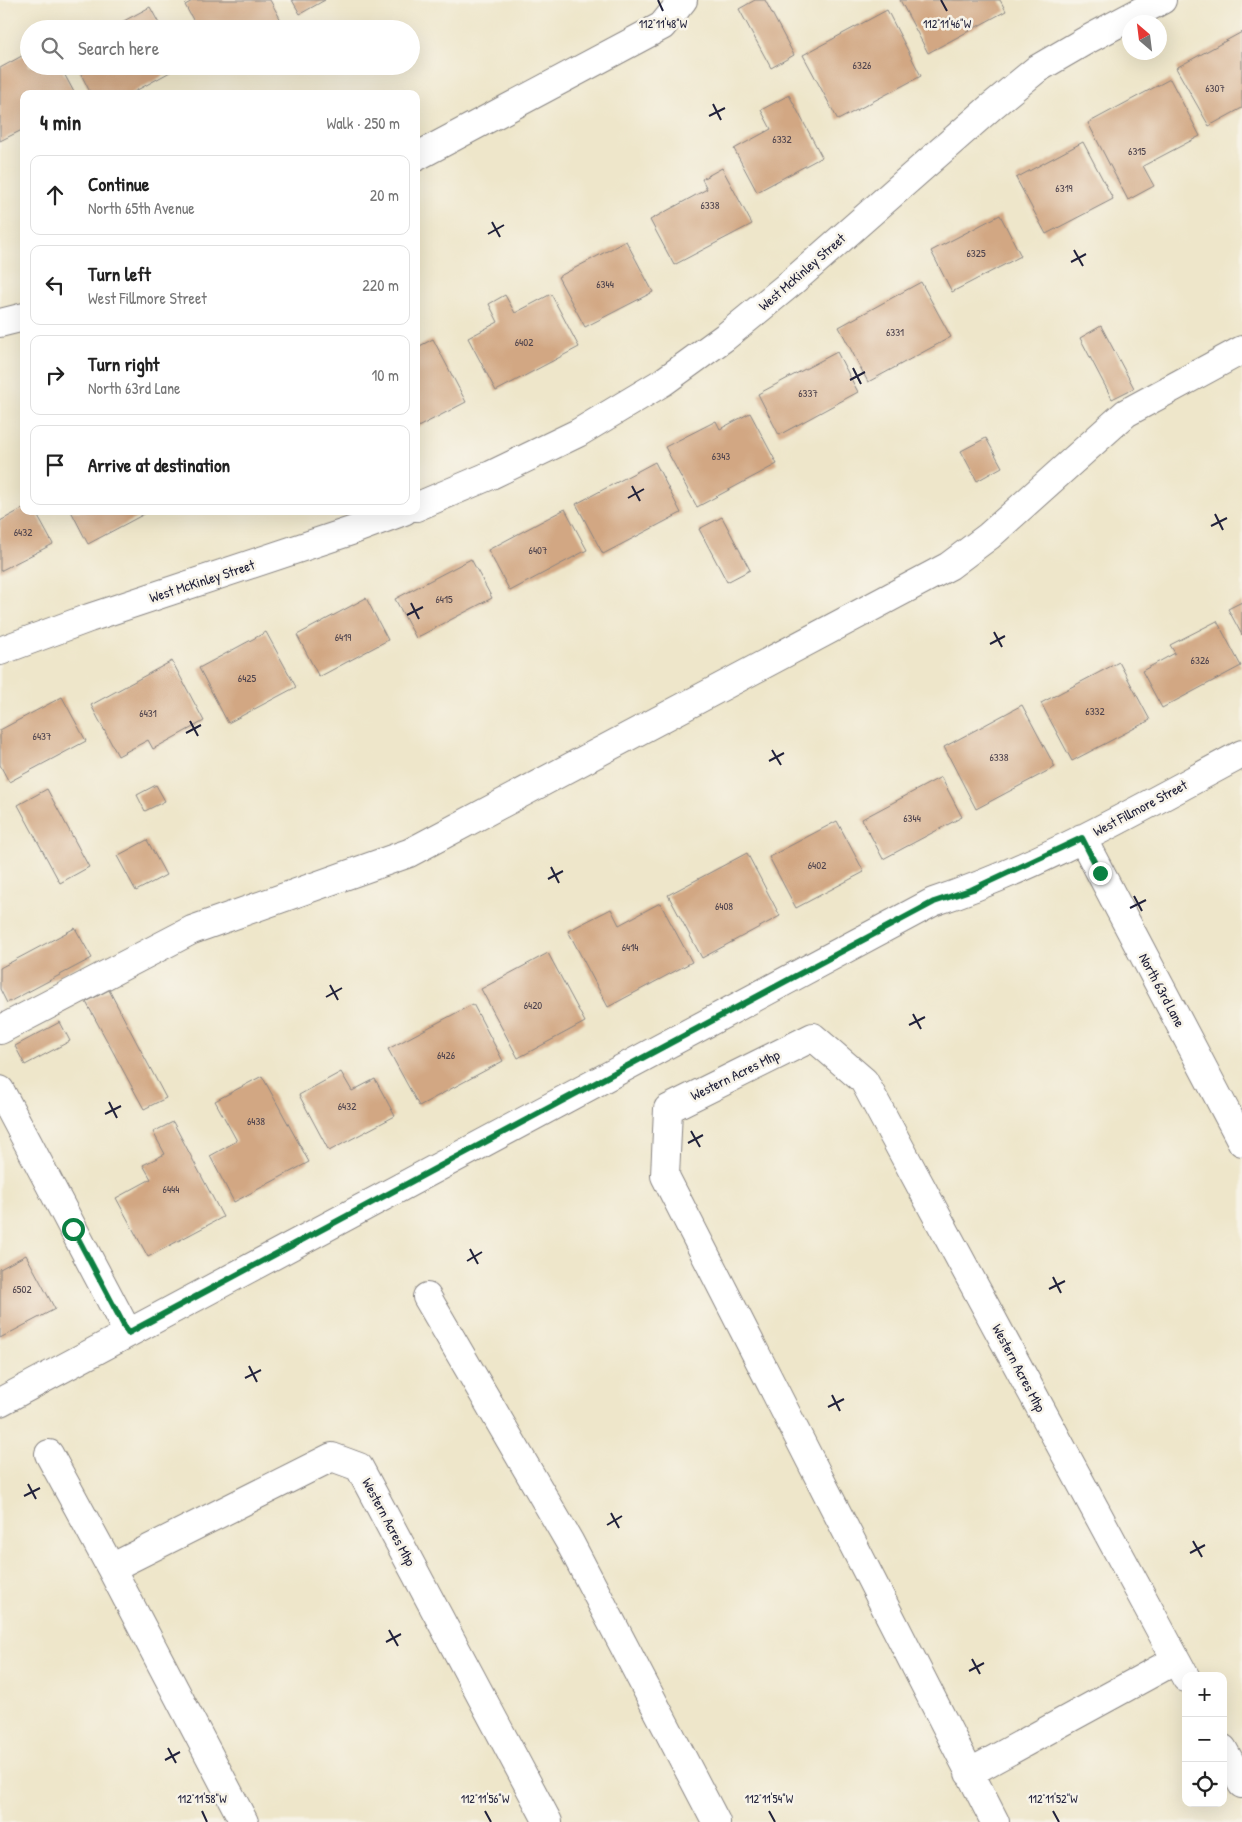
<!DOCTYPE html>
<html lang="en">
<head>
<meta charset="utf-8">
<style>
  :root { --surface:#fff; --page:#f6f6f6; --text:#222; --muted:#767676; --line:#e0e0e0 }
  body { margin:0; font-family:"Patrick Hand",sans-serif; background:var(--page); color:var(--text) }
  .controls { position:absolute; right:15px; bottom:15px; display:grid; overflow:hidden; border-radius:10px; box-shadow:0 5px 20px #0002 }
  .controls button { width:45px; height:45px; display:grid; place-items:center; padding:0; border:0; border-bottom:1px solid var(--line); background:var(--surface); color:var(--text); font:25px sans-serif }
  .compass { position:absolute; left:1122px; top:15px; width:45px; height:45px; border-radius:50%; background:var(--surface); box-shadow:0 5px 20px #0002; rotate:332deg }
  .stop { position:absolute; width:15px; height:15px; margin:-11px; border:4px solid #0b8043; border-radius:50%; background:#fff }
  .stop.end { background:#0b8043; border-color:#fff; box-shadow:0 1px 5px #0008 }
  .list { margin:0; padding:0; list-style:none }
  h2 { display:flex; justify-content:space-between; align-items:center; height:65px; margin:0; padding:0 20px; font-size:21px }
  h2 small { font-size:16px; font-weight:400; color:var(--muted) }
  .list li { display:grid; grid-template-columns:32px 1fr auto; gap:15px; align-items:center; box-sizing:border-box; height:80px; margin:0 10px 10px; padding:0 10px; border:1px solid var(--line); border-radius:10px }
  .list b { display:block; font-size:19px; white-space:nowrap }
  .list p { margin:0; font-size:16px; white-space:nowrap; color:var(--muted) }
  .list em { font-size:16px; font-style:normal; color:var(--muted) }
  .icon { flex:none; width:28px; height:28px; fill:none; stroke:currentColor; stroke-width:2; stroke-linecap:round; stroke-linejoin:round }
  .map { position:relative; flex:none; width:1242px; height:1822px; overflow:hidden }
  .search { position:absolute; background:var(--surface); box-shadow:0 5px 20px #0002; left:20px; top:20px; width:400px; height:55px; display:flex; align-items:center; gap:12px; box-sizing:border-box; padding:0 18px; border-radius:28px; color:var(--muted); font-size:19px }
  .panel { position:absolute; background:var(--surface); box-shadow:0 5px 20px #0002; left:20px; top:90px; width:400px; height:425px; border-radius:10px }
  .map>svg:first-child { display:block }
</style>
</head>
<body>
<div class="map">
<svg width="1242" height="1822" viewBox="0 0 1242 1822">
  <rect width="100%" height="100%" fill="#f7f3e8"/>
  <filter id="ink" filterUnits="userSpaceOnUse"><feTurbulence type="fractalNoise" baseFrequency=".02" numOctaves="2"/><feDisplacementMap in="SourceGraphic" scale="10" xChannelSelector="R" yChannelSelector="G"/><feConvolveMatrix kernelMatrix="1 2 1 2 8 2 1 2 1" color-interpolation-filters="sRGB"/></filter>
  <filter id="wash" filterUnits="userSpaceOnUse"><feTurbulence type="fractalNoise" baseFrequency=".0096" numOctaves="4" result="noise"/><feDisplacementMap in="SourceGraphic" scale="20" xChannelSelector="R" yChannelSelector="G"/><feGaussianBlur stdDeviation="1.12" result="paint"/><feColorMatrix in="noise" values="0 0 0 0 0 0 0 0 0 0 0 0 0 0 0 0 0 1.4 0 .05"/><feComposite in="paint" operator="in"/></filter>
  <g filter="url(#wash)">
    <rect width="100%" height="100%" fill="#eee6ca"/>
    <g id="blocks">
      <path fill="#d2a783" d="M194 0H270L283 24 274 29H198L185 5Z
        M292 0H325L300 14Z
        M755 0H765L794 55 771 68 739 9Z
        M900 0H1000L1006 11 928 53Z
        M150 7 162 29H109Z
        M887 10 921 76 838 120 803 55Z
        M1242 32V108L1209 126 1176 68Z
        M29 52V66H60L75 94H24V129L0 141V68Z
        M77 66H181L130 94H91Z
        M1170 79 1200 136 1143 166 1154 186 1128 200 1088 123Z
        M789 95 822 157 757 192 734 149 771 129 761 110Z
        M1083 142 1113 199 1046 234 1016 178Z
        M722 168 752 224 674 265 650 220 707 189 702 179Z
        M1000 215 1021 256 952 292 931 251Z
        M626 241 653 292 585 327 558 277Z
        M921 282 951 337 868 382 839 327Z
        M551 294 579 347 496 391 468 338 498 322 489 304 505 295 515 313Z
        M1101 326 1134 388 1112 399 1080 338Z
        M433 339 466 402 416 428V348Z
        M837 352 858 392 779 435 758 394Z
        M750 413 777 464 697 507 665 447 716 421 720 429Z
        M986 438 1002 467 977 481 961 451Z
        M655 462 681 513 603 554 576 504Z
        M24 508V511H35L53 544 0 571V521Z
        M565 509 587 550 510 591 488 550Z
        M71 511H150L88 544Z
        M722 517 750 570 727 582 699 529Z
        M471 559 492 598 416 638 395 599Z
        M366 598 388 640 319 677 297 635Z
        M1242 602V635L1228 609Z
        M1217 621 1241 666 1162 708 1142 671 1175 653 1170 645Z
        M266 632 296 687 228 723 199 668Z
        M172 661 204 721 153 749 148 740 118 756 91 705Z
        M1119 662 1150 720 1072 761 1041 703Z
        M62 697 86 741 9 782 0 765V730Z
        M1022 705 1055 767 976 809 944 747Z
        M941 777 962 817 883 859 862 819Z
        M156 785 165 801 145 811 137 795Z
        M47 789 89 867 60 883 18 805Z
        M837 821 864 872 796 908 769 857Z
        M147 840 166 875 136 891 117 856Z
        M747 853 780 916 702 958 668 895Z
        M660 903 692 962 608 1007 568 931 611 909 619 925Z
        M75 928 92 958 7 1003 0 989V968Z
        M548 953 585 1022 518 1058 481 989Z
        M109 990 166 1098 144 1109 86 1002Z
        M473 1004 503 1061 419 1106 388 1049Z
        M60 1022 70 1041 25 1065 15 1046Z
        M341 1072 352 1091 375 1079 395 1116 329 1151 299 1095Z
        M262 1076 309 1162 234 1202 210 1156 237 1141 215 1101Z
        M173 1122 223 1217 148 1257 116 1198 151 1179 143 1165 165 1154 153 1132Z
        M26 1255 55 1309 0 1338V1269Z"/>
    </g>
  </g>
  <g filter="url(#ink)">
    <use href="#blocks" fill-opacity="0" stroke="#888482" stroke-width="1"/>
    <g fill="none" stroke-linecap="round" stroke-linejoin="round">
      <g stroke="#888482" stroke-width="30">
        <path id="minor" d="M416 157 662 26 683 0
          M0 323 24 317
          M416 507 491 475 578 433 663 382 725 337 792 282 992 106 1037 69 1085 41 1162 0
          M0 651 89 618 351 531 404 511
          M1082 838 1242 1142
          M0 1030 192 930 409 853 949 566 989 536 1126 413 1242 350
          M0 1090 128 1333
          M427 1297 569 1541 716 1822
          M0 1402 933 902C1042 866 1142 807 1242 754
          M49 1454 111 1568 244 1822
          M111 1568 332 1457 359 1467 548 1822
          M1223 1749 1242 1784
          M969 1773 1176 1660
          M995 1822 665 1176 668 1109 813 1037 864 1081 1186 1678"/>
      </g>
      <use href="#minor" stroke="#fff" stroke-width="28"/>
    </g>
  </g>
  <g fill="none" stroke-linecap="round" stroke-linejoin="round" filter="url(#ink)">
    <path stroke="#0b8043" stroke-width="6" d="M73 1229 128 1333 934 902 973 889 1082 838 1100 873"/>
  </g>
  <path fill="none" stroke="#22223b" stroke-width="2" d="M658 0 663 11M941 0 947 11M713 104 721 120M709 116 725 108M492 222 500 237M488 234 504 225M1074 250 1083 266M1071 262 1086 254M853 368 861 384M850 380 865 372M632 486 640 501M628 498 644 489M1215 514 1223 530M1211 526 1227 518M411 603 419 619M407 615 423 607M994 632 1002 647M990 644 1005 636M190 721 198 736M186 733 201 725M772 750 781 765M769 761 784 753M551 867 559 883M548 879 563 871M1134 896 1142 911M1130 908 1146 900M330 985 338 1000M326 997 342 988M913 1014 921 1029M909 1025 925 1017M109 1102 117 1118M105 1114 121 1106M691 1131 700 1147M688 1143 703 1135M470 1249 478 1264M467 1261 482 1252M1053 1277 1061 1293M1049 1289 1065 1281M249 1366 257 1382M245 1378 261 1370M832 1395 840 1411M828 1407 844 1399M28 1484 36 1499M24 1496 40 1488M611 1513 619 1528M607 1525 622 1516M1193 1541 1202 1557M1190 1553 1205 1545M389 1630 398 1646M386 1642 401 1634M972 1659 980 1674M969 1671 984 1663M168 1748 176 1763M165 1760 180 1752M202 1811 207 1822M485 1811 491 1822M769 1811 775 1822M1053 1811 1059 1822"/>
  <g text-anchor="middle" stroke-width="5" stroke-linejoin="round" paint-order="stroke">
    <g font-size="11" fill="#4e434d">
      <text x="862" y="69">6326</text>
      <text x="1215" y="92">6307</text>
      <text x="782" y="143">6332</text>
      <text x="1137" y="155">6315</text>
      <text x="1064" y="192">6319</text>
      <text x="710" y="209">6338</text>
      <text x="976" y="257">6325</text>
      <text x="605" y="288">6344</text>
      <text x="895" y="336">6331</text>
      <text x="524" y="346">6402</text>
      <text x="808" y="397">6337</text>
      <text x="721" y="460">6343</text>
      <text x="23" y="536">6432</text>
      <text x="538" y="554">6407</text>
      <text x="444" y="603">6415</text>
      <text x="343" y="641">6419</text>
      <text x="1200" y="664">6326</text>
      <text x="247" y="682">6425</text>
      <text x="1095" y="715">6332</text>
      <text x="148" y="717">6431</text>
      <text x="42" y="740">6437</text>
      <text x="999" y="761">6338</text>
      <text x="912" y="822">6344</text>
      <text x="817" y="869">6402</text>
      <text x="724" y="910">6408</text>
      <text x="630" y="951">6414</text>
      <text x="533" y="1009">6420</text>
      <text x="446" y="1059">6426</text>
      <text x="347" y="1110">6432</text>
      <text x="256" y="1125">6438</text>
      <text x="171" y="1193">6444</text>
      <text x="22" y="1293">6502</text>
    </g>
    <g font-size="14" fill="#22223b" stroke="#f7f3e8">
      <text transform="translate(802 272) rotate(-41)" y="5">West McKinley Street</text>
      <text transform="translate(202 581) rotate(-18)" y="5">West McKinley Street</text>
      <text transform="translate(1140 808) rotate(-28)" y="5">West Fillmore Street</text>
      <text transform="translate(1162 990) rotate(62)" y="5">North 63rd Lane</text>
      <text transform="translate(735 1075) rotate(-26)" y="5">Western Acres Mhp</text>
      <text transform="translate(1019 1368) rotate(62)" y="5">Western Acres Mhp</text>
      <text transform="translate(389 1522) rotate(62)" y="5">Western Acres Mhp</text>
    </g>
  </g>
  <g font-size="12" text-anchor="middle" fill="#22223b" stroke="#f7f3e8" stroke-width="5" stroke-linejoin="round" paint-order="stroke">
    <text x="663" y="28">112°11'48"W</text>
    <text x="947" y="28">112°11'46"W</text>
    <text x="202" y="1803">112°11'58"W</text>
    <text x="485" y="1803">112°11'56"W</text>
    <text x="769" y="1803">112°11'54"W</text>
    <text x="1053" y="1803">112°11'52"W</text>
  </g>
</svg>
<div class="controls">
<button>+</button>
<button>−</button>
<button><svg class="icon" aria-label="locate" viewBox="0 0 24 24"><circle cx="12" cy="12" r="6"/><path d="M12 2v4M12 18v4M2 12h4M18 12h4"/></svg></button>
</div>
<svg class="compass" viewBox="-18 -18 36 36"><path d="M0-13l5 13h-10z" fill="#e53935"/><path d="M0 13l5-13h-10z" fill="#767676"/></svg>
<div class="stop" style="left:73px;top:1229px"></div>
<div class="stop end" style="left:1100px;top:873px"></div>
<div class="search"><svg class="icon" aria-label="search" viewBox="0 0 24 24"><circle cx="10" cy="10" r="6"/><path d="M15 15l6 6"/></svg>Search here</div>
<section class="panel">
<h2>4 min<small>Walk · 250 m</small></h2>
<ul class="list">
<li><svg class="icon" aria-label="ahead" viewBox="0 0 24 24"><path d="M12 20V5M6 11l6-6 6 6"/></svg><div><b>Continue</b><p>North 65th Avenue</p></div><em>20 m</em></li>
<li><svg class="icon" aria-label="left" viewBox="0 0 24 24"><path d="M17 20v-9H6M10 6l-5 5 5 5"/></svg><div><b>Turn left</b><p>West Fillmore Street</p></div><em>220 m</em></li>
<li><svg class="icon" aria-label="right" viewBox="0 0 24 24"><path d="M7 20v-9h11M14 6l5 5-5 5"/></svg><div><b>Turn right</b><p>North 63rd Lane</p></div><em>10 m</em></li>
<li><svg class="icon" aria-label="arrive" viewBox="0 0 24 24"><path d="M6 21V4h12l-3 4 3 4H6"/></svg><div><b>Arrive at destination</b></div></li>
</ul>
</section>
</div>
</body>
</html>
